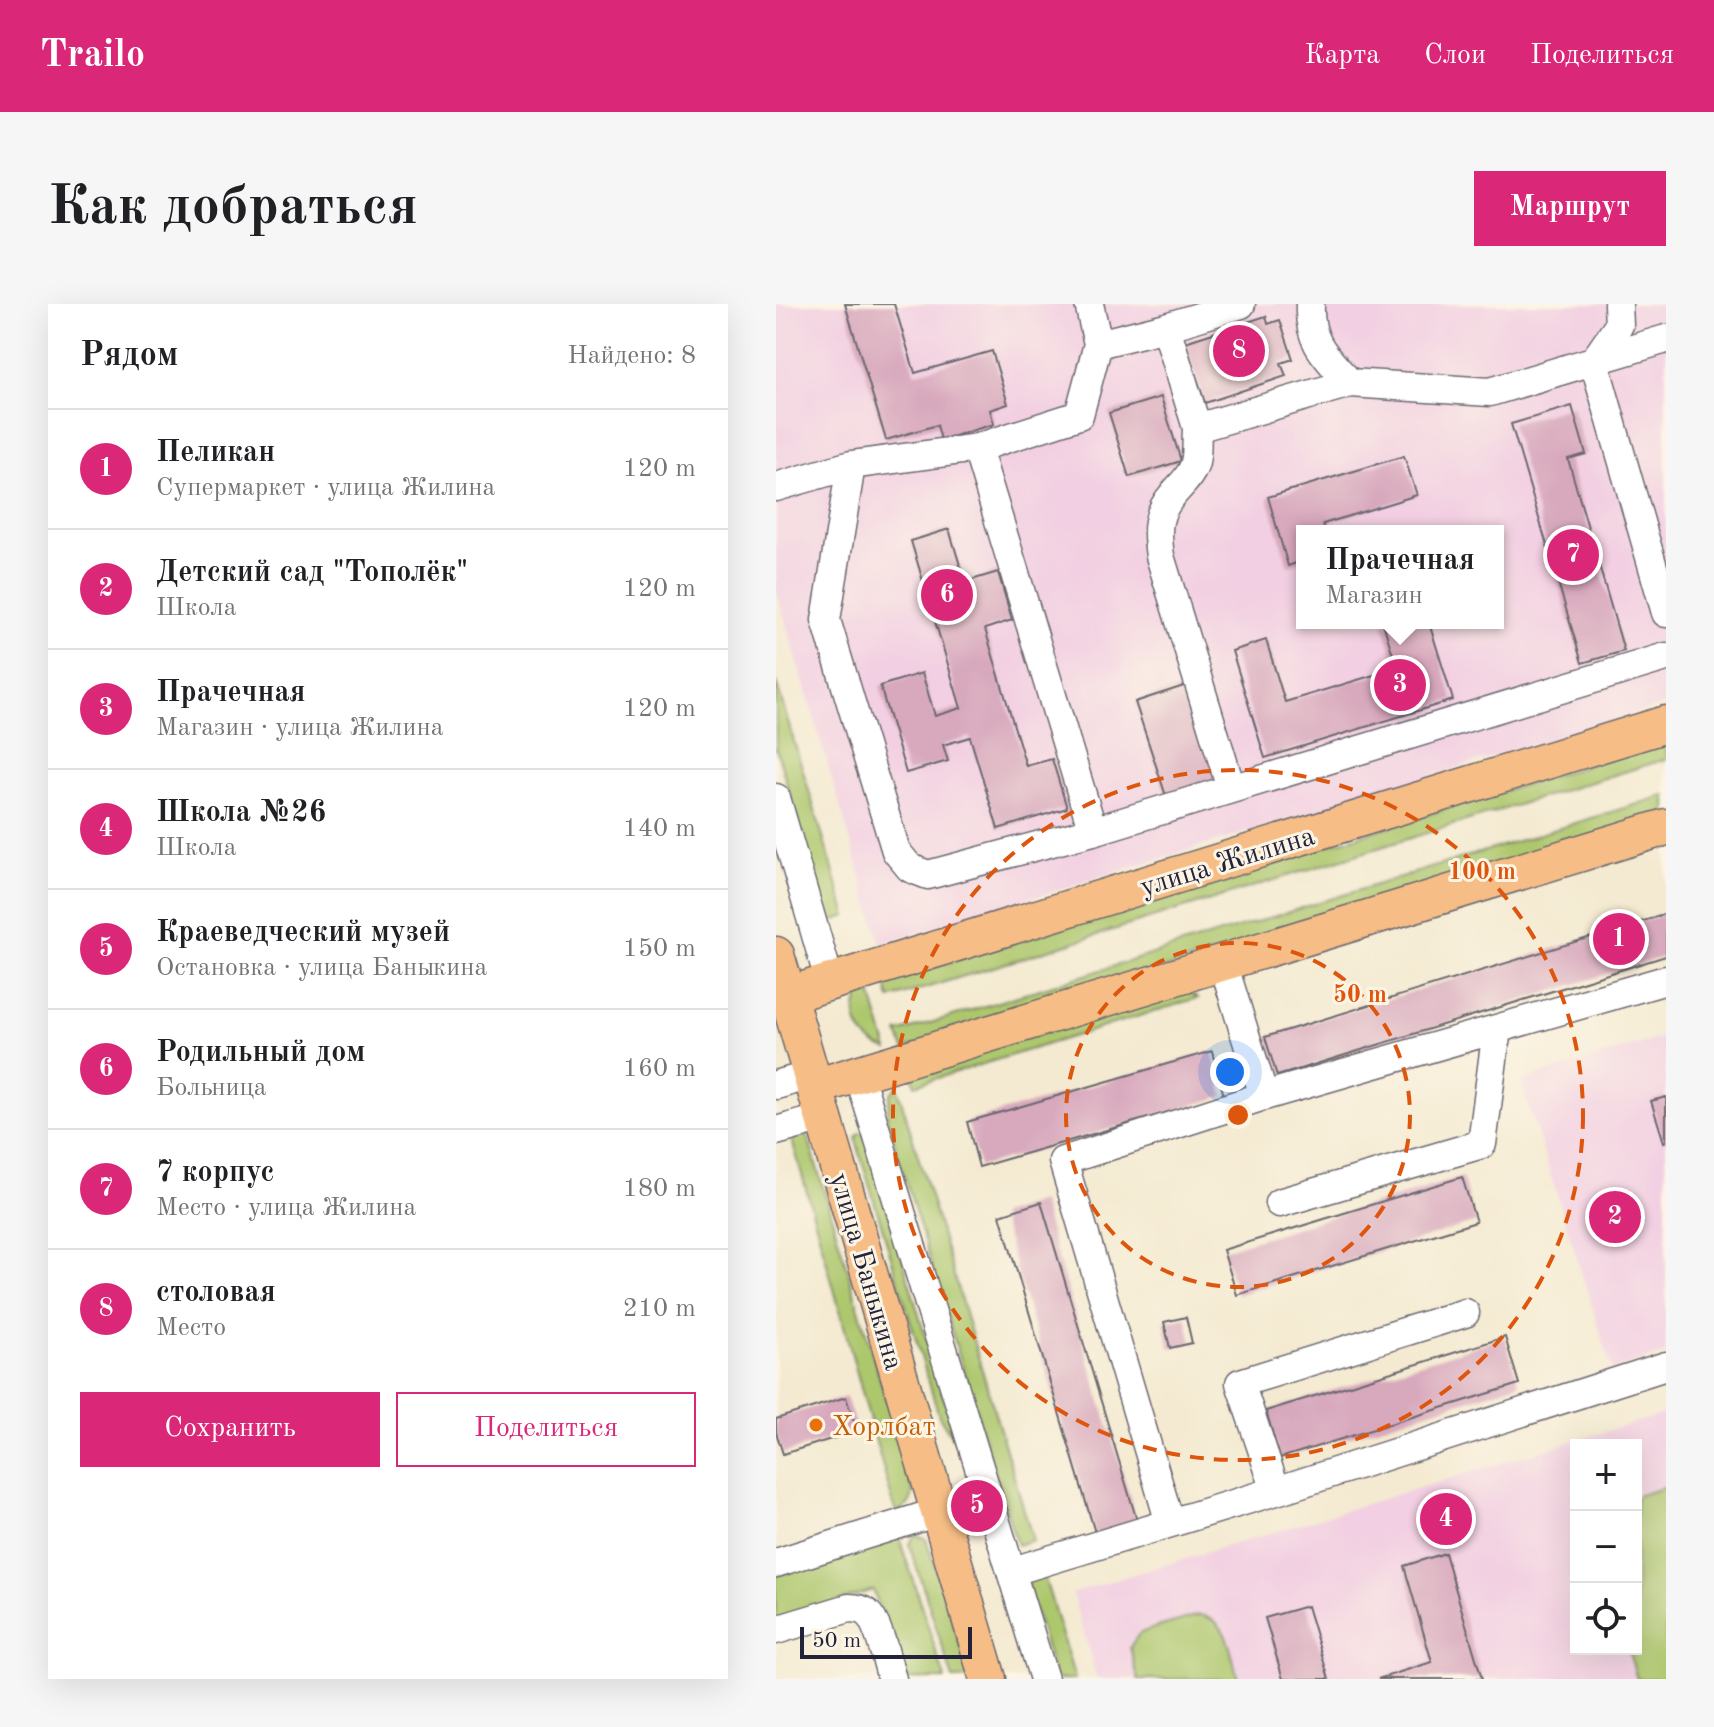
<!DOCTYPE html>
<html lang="ru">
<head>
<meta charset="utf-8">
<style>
  :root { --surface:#fff; --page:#f6f6f6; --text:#202124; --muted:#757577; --line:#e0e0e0; --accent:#db2777 }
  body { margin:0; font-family:"Old Standard TT",serif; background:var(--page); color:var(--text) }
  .controls { position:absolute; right:24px; bottom:24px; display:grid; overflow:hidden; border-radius:0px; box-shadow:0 8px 32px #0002 }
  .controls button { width:72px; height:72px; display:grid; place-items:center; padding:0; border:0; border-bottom:2px solid var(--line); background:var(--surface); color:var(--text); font:40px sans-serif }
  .scale { position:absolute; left:24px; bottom:20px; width:172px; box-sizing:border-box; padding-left:8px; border:4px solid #22223b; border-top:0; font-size:22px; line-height:28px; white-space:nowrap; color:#22223b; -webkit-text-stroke:6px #fcf5e5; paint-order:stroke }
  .you { position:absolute; left:454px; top:768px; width:28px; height:28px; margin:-20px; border:6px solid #fff; border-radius:50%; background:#1a73e8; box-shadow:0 0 0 12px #1a73e833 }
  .badge { display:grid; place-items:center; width:52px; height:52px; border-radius:50%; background:var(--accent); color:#fff; font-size:26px; font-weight:700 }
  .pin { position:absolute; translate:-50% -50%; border:4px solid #fff; box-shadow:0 2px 8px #0006 }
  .popup { position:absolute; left:520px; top:221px; width:208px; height:104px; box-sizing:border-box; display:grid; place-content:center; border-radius:0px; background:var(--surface); filter:drop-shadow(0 2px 6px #0005); font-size:26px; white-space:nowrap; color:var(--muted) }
  .popup b { font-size:30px; color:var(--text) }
  .popup::after { content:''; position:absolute; left:50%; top:100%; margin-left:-16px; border:16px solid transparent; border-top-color:var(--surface) }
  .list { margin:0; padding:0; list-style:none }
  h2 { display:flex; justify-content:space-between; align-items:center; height:104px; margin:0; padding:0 32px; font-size:34px }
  h2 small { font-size:26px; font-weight:400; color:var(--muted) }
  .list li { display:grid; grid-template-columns:52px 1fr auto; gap:24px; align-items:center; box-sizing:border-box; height:120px; padding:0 32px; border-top:2px solid var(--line) }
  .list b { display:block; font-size:30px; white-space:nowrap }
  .list p { margin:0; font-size:26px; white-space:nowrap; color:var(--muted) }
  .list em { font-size:26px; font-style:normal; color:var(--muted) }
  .actions { display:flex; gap:16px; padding:24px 32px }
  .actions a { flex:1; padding:18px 0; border:2px solid var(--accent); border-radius:0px; text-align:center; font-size:28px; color:var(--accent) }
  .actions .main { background:var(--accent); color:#fff }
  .icon { flex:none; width:44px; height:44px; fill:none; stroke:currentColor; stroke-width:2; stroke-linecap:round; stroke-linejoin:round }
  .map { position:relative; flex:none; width:890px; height:1375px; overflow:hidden; border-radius:0px }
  header { display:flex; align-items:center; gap:48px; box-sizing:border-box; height:112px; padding:0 40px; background:var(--accent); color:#fff }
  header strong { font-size:38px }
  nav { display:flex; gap:44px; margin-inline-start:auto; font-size:28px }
  .intro { display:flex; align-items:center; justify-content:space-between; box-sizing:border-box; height:192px; padding:0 48px }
  h1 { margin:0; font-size:56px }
  .button { padding:20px 36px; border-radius:0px; background:var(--accent); color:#fff; font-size:28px; font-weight:700 }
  main { display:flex; gap:48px; padding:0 48px }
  aside { flex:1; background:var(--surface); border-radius:0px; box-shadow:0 8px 32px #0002 }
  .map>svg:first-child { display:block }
</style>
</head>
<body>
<header>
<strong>Trailo</strong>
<nav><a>Карта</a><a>Слои</a><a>Поделиться</a></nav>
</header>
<div class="intro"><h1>Как добраться</h1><a class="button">Маршрут</a></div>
<main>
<aside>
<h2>Рядом<small>Найдено: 8</small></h2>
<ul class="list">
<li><span class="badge">1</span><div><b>Пеликан</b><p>Супермаркет · улица Жилина</p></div><em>120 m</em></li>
<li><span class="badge">2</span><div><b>Детский сад &quot;Тополёк&quot;</b><p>Школа</p></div><em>120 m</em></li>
<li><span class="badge">3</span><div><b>Прачечная</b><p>Магазин · улица Жилина</p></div><em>120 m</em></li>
<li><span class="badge">4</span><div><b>Школа №26</b><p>Школа</p></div><em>140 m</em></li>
<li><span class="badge">5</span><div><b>Краеведческий музей</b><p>Остановка · улица Баныкина</p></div><em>150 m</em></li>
<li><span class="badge">6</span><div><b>Родильный дом</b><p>Больница</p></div><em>160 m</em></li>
<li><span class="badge">7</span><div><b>7 корпус</b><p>Место · улица Жилина</p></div><em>180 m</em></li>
<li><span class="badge">8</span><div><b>столовая</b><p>Место</p></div><em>210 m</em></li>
</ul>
<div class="actions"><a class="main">Сохранить</a><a>Поделиться</a></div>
</aside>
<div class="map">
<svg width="890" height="1375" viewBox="0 0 890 1375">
  <rect width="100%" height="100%" fill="#fcf5e5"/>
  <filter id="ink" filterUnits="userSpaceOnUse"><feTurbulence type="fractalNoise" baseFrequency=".0125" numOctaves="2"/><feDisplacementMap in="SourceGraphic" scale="16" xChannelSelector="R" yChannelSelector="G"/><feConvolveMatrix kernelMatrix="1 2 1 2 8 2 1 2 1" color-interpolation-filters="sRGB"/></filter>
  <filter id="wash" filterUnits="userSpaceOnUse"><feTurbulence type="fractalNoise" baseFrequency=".006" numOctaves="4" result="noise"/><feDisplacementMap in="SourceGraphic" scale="32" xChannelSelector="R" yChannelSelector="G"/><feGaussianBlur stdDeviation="1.8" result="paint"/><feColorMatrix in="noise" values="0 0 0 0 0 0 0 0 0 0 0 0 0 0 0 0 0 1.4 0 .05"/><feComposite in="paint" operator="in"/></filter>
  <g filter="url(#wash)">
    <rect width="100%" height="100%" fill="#f4ead1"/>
    <path fill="#f2cfe2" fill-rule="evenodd" d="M0 0H890V400L105 640 0 286ZM526 227H722V319H526Z
      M890 732V1049L836 1066 745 777Z
      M890 1109V1375H321L296 1289ZM800 1141H860V1345H800Z"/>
    <path fill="#adc76d" stroke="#687454" stroke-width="2" d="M0 378 71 612 53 618 0 444Z
      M890 437V455L114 695 109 678Z
      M890 491V509L128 745 122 729Z
      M93 682 112 746C82 738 67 705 93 682Z
      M411 686 422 694 139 781 135 767Z
      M121 782 257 1236 241 1241 111 815 114 790Z
      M83 829H87L91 835 182 1143 163 1112 81 840 80 833Z
      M26 830 32 833 137 1187C136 1199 131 1203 120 1209 84 1084 52 958 15 833Z
      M890 1183V1375H861L852 1345H860V1192Z
      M139 1231 150 1235 195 1374 177 1375 133 1240Z
      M123 1233 169 1375H128L97 1286 0 1317V1272Z
      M261 1270 269 1275 299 1375H279L251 1281 254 1272Z
      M423 1311C453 1314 455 1351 462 1375H362L354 1343 363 1330 372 1326Z"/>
    <g id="blocks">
      <path fill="#d8a9bd" d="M69 0H118L139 69 216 47 232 100 214 106 218 120 165 136 161 121 110 136Z
        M490 12 492 20 504 16 517 55 505 59 510 72 429 99 409 38Z
        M385 93 405 157 353 173 333 109Z
        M796 102 810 150 792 155 848 347 806 359 735 120Z
        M628 152 641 191 547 220 549 227H526V257L512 262 492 193Z
        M173 225 189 278 222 268 236 316 209 325 250 462 276 455 291 504 222 525 194 433 167 441 172 457 130 469 104 382 146 369 159 412 185 404 135 237Z
        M607 319H653L677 396 489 454 456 347 490 336 509 398 621 364Z
        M411 381 442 476 390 492 359 398Z
        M890 610V652L501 772 489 733Z
        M436 747 448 792 203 863 191 818Z
        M890 793V837L888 838 875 797Z
        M686 873 700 918 461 991 447 946Z
        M265 898 362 1220 320 1232 224 911Z
        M410 1013 416 1039 394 1044 388 1018Z
        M729 1033 743 1080 504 1154 490 1107Z
        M70 1093 81 1127 7 1150 0 1128V1115Z
        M669 1249 706 1375H602L656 1358 628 1262Z
        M531 1302 553 1375H507L489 1314Z"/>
    </g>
  </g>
  <g filter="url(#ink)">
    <use href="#blocks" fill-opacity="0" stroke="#6c6870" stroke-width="2"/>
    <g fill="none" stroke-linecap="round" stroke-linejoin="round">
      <g stroke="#6c6870" stroke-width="31">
        <path id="minor" d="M313 0 322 40
          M534 0C532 38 550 53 574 79
          M842 0 843 21 818 57 890 309
          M390 23 421 124 574 79 714 88 890 35
          M421 124C420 136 422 152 418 162 414 173 406 180 399 188 380 209 380 225 384 252L455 484
          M75 161 50 316 120 547 134 564 152 571 317 527 890 353
          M0 183 75 161 201 144
          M0 494 54 679
          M317 527 201 144 303 111 322 40 390 23 465 0
          M447 659 488 792
          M83 771 268 1375
          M0 781 35 771
          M0 827 47 814
          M503 899 706 840 721 725
          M500 1187 464 1079 689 1009
          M394 1219 287 857 488 792 890 676
          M0 1259 162 1208
          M237 1267 500 1187 890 1062
          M0 1326 73 1304C79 1304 86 1305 91 1309 103 1319 111 1359 116 1375"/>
      </g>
      <g stroke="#6c6870" stroke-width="39">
        <path id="major" d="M0 651 212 1375
          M12 691 890 420
          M39 783 890 523"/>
      </g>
      <use href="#minor" stroke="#fff" stroke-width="28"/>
      <use href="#major" stroke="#f6be86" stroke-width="36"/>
    </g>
  </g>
  <g fill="none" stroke="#de560e" stroke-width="4" stroke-dasharray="14 10">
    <circle cx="462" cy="811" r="172"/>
    <circle cx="462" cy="811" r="345"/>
  </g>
  <circle fill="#e8710a" stroke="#fcf5e5" stroke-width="3" cx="40" cy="1121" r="8"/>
  <g text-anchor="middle" stroke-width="6" stroke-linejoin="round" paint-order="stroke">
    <g font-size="28" fill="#22223b" stroke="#fcf5e5">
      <text transform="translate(451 556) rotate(-17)" y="10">улица Жилина</text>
      <text transform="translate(92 967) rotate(74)" y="10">улица Баныкина</text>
    </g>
    <g font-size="28" fill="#c56008" stroke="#fcf5e5" text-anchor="start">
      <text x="56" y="1131">Хорлбат</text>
    </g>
  </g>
  <circle cx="462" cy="811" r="12" fill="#de560e" stroke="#fcf5e5" stroke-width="4"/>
  <g font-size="24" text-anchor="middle" font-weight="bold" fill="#de560e" stroke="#fcf5e5" stroke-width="6" stroke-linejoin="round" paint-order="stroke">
    <text x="706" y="575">100 m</text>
    <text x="584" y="698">50 m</text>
  </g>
</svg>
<div class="controls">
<button>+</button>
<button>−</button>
<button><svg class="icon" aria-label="locate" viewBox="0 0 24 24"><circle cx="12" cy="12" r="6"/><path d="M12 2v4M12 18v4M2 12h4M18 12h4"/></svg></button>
</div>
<div class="scale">50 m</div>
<div class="you"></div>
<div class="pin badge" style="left:843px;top:635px">1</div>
<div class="pin badge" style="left:839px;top:913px">2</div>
<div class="pin badge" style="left:624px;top:381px">3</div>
<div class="popup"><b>Прачечная</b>Магазин</div>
<div class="pin badge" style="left:670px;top:1215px">4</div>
<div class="pin badge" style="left:201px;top:1202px">5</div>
<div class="pin badge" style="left:171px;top:291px">6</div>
<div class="pin badge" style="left:797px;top:251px">7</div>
<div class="pin badge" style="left:463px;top:47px">8</div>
</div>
</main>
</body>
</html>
